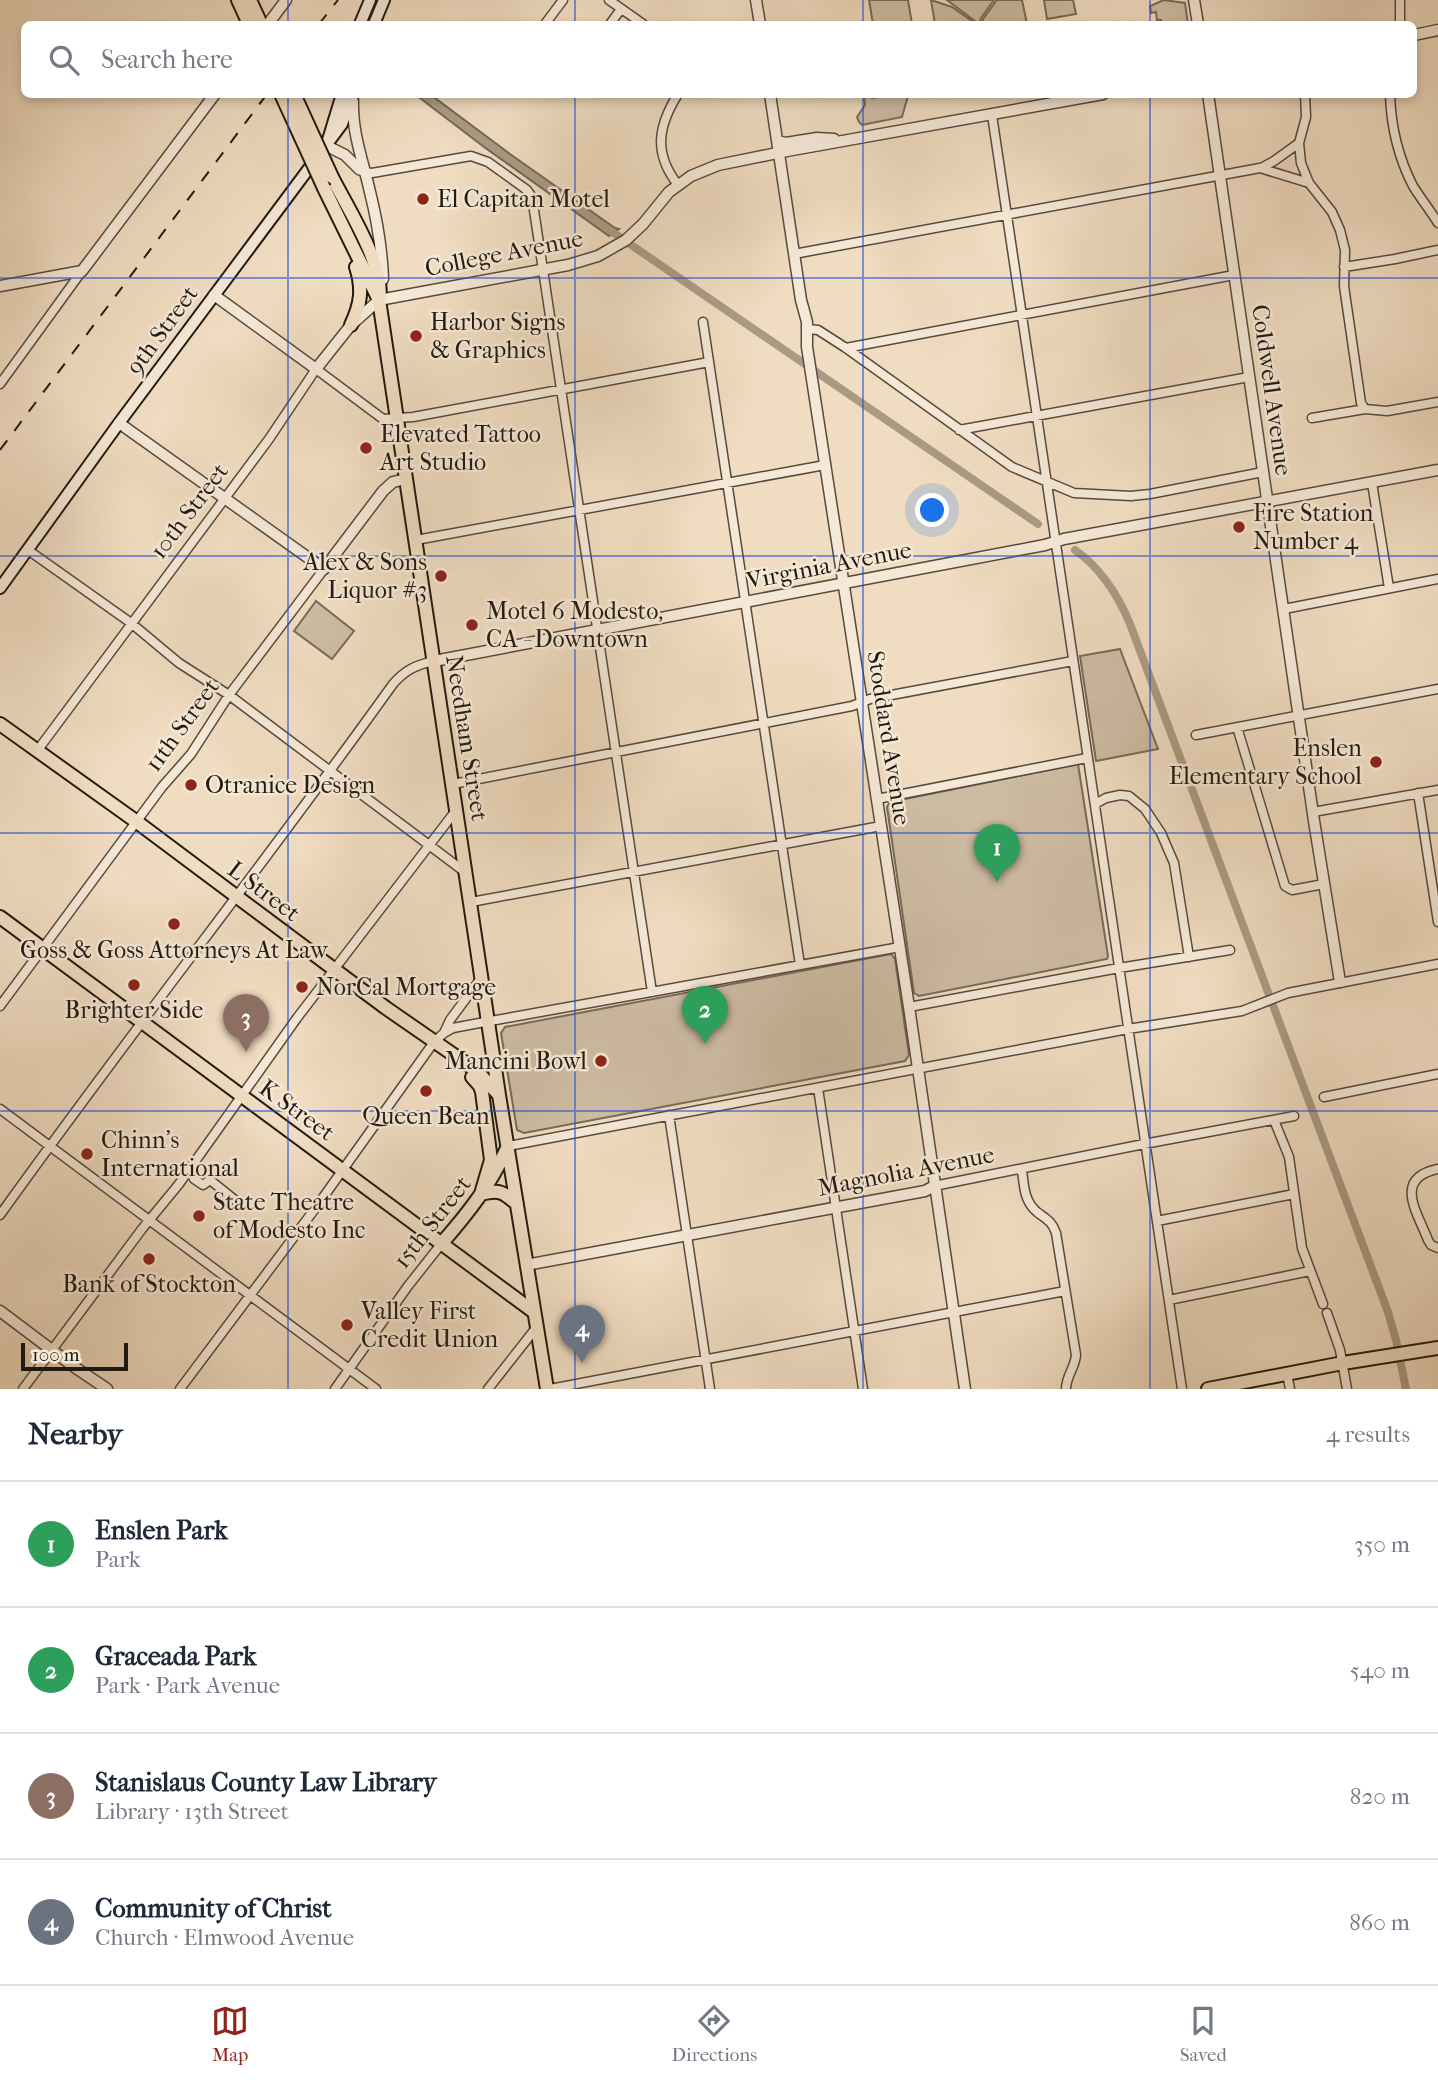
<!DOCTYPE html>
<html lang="en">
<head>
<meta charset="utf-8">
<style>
  :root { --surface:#fff; --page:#f2f2f3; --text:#1f2937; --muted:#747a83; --line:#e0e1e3; --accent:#8f2418 }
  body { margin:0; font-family:"IM FELL French Canon",serif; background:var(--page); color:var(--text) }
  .scale { position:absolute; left:21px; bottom:18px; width:107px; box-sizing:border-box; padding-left:7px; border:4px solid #221a0f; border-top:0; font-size:19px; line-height:24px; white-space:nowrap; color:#221a0f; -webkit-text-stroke:5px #f5e8d7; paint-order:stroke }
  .you { position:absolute; left:933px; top:511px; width:24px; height:24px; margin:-18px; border:5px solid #fff; border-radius:50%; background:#1a73e8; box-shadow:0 0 0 10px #1a73e833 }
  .badge { display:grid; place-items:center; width:46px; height:46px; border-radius:50%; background:var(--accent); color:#fff; font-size:23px; font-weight:700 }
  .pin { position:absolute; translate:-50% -58px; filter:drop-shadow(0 2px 4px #0008) }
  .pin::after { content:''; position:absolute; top:37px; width:24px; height:21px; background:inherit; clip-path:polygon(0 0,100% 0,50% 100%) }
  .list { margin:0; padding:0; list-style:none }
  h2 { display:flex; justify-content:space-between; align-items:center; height:91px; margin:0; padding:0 28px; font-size:30px }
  h2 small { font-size:23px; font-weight:400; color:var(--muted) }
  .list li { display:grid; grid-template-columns:46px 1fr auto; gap:21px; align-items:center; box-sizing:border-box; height:126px; padding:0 28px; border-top:2px solid var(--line) }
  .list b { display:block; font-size:26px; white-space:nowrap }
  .list p { margin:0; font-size:23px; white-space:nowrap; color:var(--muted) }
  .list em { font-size:23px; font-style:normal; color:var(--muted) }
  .icon { flex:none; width:38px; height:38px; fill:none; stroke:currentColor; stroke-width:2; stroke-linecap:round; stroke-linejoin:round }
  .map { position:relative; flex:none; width:1438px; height:1389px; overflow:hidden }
  .search { position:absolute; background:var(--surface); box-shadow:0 4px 10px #0003; left:21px; right:21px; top:21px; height:77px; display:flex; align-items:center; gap:18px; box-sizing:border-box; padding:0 24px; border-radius:10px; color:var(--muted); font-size:26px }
  .sheet { height:595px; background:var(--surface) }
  nav { display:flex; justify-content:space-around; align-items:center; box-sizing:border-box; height:98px; border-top:2px solid var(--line); background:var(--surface); font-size:19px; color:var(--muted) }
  nav a { display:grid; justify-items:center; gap:4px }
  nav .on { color:var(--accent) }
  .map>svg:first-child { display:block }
</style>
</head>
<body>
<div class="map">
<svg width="1438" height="1389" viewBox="0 0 1438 1389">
  <rect width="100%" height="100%" fill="#f0dcc1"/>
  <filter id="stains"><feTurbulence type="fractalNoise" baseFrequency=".00286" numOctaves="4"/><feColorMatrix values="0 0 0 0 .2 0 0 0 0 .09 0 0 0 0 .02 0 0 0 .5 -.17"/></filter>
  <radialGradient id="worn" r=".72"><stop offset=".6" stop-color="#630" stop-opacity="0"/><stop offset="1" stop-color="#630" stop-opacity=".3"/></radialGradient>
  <path fill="#cdbba3" stroke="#786a59" stroke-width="2" d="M869 0H908L912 24H873Z
    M931 0 952 7 976 24H935Z
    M947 0H994L981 18 979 24Z
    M997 0H1022L1027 24H982L983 19Z
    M1044 0H1073L1076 14 1047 19Z
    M1164 0 1185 3 1188 24H1162L1161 20H1157L1156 12 1151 13 1150 6Z
    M884 95 908 96 902 117 862 125 859 122 857 117 865 105 864 96 874 98Z
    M316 601 354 631 332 659 294 631Z
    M1120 649 1158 749 1096 761 1080 656Z
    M1078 764 1108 956 1107 959 919 996 914 993 887 807 890 802Z
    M891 954 895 959 909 1055 905 1061 524 1133 517 1130 501 1033 505 1027Z"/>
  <path fill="#aa9a84" stroke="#746755" stroke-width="2" d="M416 95H431L510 154 615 228 619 229 609 236 484 147Z"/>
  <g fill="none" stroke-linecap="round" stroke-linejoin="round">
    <path stroke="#aa9a84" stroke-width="8" d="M605 227 1038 524
      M1075 550C1102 569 1118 595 1130 624L1388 1312 1396 1340 1406 1389"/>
    <g stroke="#564a3c" stroke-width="11">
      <path id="minor" d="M609 0 643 24
        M1400 0V24
        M545 24 563 0
        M610 24 621 9
        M1305 94 1306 117 1299 143 1301 163 1309 183 1332 212 1340 230 1345 250 1344 286 1361 403 1365 409 1387 411 1438 402
        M1390 94C1391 127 1398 157 1413 186 1421 199 1430 210 1438 223
        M992 115 1182 1389
        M1261 168 1274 161 1299 143
        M364 172 372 173 471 156 488 162 527 190 532 197 652 992
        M678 185C653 153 658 126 678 94
        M794 254 1260 168 1309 183
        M1344 267 1395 259 1438 250
        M703 322 800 965
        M808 329 818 330 846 348 1012 467 1074 493 1131 496 1150 494 1263 472
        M846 348 1234 275
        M0 384 82 271
        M1312 418 1365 409
        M959 430 1249 377
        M1372 483 1389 588
        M416 540 825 465
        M28 550 131 623 179 663 229 695 465 872
        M1284 609 1438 579
        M1237 727 1285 886 1292 890 1324 884
        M1196 735 1438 689
        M37 751 269 439 316 369 383 419 413 417 709 362
        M453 784 852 706 870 699 1073 661
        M1418 793 1438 922
        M877 799 1087 758
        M1095 804 1106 798 1120 795 1129 796 1145 809 1161 833 1174 863 1189 957
        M1313 812 1438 790
        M471 902 881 826
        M0 1006 162 787 191 754 229 695 324 569
        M909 1007 1119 968 1230 950
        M444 1033 453 1028 474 1024 900 947
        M818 1088 863 1389
        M1324 1097 1438 1074
        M0 1109 376 1389
        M669 1115 710 1389
        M1274 1120 1289 1157 1302 1248 1323 1304
        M508 1146 1128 1029 1242 1011 1288 993 1438 964
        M1438 1169C1393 1178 1417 1212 1428 1240L1431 1245 1438 1248
        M1022 1170C1024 1186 1024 1201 1037 1212 1046 1219 1052 1221 1056 1233L1076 1355C1075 1368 1066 1376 1066 1389
        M194 1179 203 1185 210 1180 240 1204
        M934 1186 1144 1144 1294 1116
        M0 1215C128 1036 265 863 393 684 405 670 416 665 434 661
        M1157 1221 1294 1194
        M1169 1300 1310 1271
        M1327 1313 1340 1350 1347 1389
        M1287 1374 1290 1389
        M23 1389 142 1229 179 1184 297 1018 457 809
        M180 1389 317 1206 434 1042 444 1033 450 1020 482 977
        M335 1389 408 1286 442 1243
        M488 1389 536 1328
        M550 1389 1065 1291"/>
    </g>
    <g stroke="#564a3c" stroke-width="13">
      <path id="tertiary" d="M756 0 760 24
        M1194 0 1198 24
        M268 24 286 0
        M1414 35 1438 30
        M770 94 801 300 807 322V347L909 1007 965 1389
        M1208 94 1314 821 1340 982
        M353 101C352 133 363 161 370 192 377 220 382 250 383 279
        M777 141 786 143 817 138 834 139
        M327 146 345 155 359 169 364 171
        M0 286 82 271 215 94
        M214 295 316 369 351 325 379 300 568 265 598 256 626 240 643 224 669 192 691 176 718 165 787 151 1103 94
        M119 423 324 569 383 491 393 482 406 479
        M434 661 1045 545 1064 539 1438 470
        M526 1265 925 1191 934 1186
        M0 1311 73 1366 107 1389"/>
    </g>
    <g stroke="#221a0f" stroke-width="14">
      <path id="secondary" d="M360 24 370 0
        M374 24 384 0
        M328 140 342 94
        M0 588 119 423 342 124 353 94"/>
    </g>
    <g stroke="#221a0f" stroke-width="16">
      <path id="primary" d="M238 0 249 24
        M250 0 261 24
        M332 177C347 207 386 267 379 300L499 1095 547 1389
        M324 188 378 298
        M351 325C361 304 363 289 356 267
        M0 724 137 822 386 1008 477 1071 499 1095
        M0 917 534 1312
        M472 1077 480 1086 482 1092 491 1160 481 1194C500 1189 503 1192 517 1204
        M442 1243C469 1212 491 1184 508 1146
        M1208 1389 1343 1363 1438 1348"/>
    </g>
    <use href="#minor" stroke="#f5e8d7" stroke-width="8"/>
    <use href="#tertiary" stroke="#f5e8d7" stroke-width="10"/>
    <use href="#secondary" stroke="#f5e8d7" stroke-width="10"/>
    <use href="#primary" stroke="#f0dcc1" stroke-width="12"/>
    <path stroke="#221a0f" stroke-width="2" stroke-dasharray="12 12" stroke-linecap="butt" d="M319 24 338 0
      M0 450 267 94"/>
    <g stroke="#221a0f" stroke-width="16" stroke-linecap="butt">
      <path id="primary-bridge" d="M281 94 324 188
        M294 94 332 177"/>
    </g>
    <use href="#primary-bridge" stroke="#f0dcc1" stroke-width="12"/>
  </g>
  <path fill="none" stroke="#1d4ed8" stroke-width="2" stroke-opacity="0.55" d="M288 0V24M575 0V24M863 0V24M1150 0V24M288 94V1389M575 94V1389M863 94V1389M1150 94V1389M0 278H1438M0 556H1438M0 833H1438M0 1111H1438"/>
  <g fill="#8f2418" stroke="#f5e8d7" stroke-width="2.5">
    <circle cx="423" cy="199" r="7"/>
    <circle cx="416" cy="336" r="7"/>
    <circle cx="366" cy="448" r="7"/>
    <circle cx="1239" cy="527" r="7"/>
    <circle cx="441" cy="576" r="7"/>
    <circle cx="472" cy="625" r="7"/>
    <circle cx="1376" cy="762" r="7"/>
    <circle cx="191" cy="785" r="7"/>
    <circle cx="174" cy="924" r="7"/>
    <circle cx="134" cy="985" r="7"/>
    <circle cx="302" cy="987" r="7"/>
    <circle cx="601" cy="1061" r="7"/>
    <circle cx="426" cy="1091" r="7"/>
    <circle cx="87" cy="1154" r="7"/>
    <circle cx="199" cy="1216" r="7"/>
    <circle cx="149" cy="1259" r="7"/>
    <circle cx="347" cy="1325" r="7"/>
  </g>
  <g text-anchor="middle" stroke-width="5" stroke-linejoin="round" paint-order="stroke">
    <g font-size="24" fill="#221a0f" stroke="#f5e8d7" text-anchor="start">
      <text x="437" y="207">El Capitan Motel</text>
      <text x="430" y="330">Harbor Signs<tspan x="430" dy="28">&amp; Graphics</tspan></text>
      <text x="380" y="442">Elevated Tattoo<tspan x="380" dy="28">Art Studio</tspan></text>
      <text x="1253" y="521">Fire Station<tspan x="1253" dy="28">Number 4</tspan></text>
      <text x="427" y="570" text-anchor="end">Alex &amp; Sons<tspan x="427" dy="28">Liquor #3</tspan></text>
      <text x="486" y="619">Motel 6 Modesto,<tspan x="486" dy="28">CA - Downtown</tspan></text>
      <text x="1362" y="756" text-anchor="end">Enslen<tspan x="1362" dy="28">Elementary School</tspan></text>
      <text x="205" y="793">Otranice Design</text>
      <text x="174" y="958" text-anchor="middle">Goss &amp; Goss Attorneys At Law</text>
      <text x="316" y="995">NorCal Mortgage</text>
      <text x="134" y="1018" text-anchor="middle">Brighter Side</text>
      <text x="587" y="1069" text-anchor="end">Mancini Bowl</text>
      <text x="426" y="1124" text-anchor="middle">Queen Bean</text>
      <text x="101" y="1148">Chinn's<tspan x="101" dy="28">International</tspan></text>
      <text x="213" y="1210">State Theatre<tspan x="213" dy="28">of Modesto Inc</tspan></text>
      <text x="149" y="1292" text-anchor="middle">Bank of Stockton</text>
      <text x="361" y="1319">Valley First<tspan x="361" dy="28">Credit Union</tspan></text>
    </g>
    <g font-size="24" fill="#221a0f" stroke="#f5e8d7">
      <text transform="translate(504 253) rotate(-11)" y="8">College Avenue</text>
      <text transform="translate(162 330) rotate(-54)" y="8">9th Street</text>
      <text transform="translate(1272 390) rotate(82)" y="8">Coldwell Avenue</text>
      <text transform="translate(189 511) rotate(-53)" y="8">10th Street</text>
      <text transform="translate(829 565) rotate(-11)" y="8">Virginia Avenue</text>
      <text transform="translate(182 725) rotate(-54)" y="8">11th Street</text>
      <text transform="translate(467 738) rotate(81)" y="8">Needham Street</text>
      <text transform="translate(889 738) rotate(81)" y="8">Stoddard Avenue</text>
      <text transform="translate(264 891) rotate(37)" y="8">L Street</text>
      <text transform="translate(297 1110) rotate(36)" y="8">K Street</text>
      <text transform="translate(906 1171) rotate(-11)" y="8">Magnolia Avenue</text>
      <text transform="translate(432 1222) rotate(-52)" y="8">15th Street</text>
    </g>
  </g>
  <rect width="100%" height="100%" filter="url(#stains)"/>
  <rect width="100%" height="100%" fill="url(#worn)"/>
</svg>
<div class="scale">100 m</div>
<div class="you"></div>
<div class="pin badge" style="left:997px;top:882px;background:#2e9e5b">1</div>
<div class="pin badge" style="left:705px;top:1044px;background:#2e9e5b">2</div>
<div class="pin badge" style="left:246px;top:1052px;background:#8d6e63">3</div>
<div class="pin badge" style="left:582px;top:1363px;background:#6b7280">4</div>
<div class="search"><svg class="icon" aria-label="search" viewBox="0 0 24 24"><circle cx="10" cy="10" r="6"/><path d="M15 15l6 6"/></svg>Search here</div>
</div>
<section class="sheet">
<h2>Nearby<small>4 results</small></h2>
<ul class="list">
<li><span class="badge" style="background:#2e9e5b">1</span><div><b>Enslen Park</b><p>Park</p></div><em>350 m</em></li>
<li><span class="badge" style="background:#2e9e5b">2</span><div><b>Graceada Park</b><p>Park · Park Avenue</p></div><em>540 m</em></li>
<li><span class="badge" style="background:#8d6e63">3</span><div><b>Stanislaus County Law Library</b><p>Library · 13th Street</p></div><em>820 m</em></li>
<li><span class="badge" style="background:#6b7280">4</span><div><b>Community of Christ</b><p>Church · Elmwood Avenue</p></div><em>860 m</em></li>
</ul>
</section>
<nav>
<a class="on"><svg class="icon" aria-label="map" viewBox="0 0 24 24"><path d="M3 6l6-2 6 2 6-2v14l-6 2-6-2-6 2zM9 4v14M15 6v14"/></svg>Map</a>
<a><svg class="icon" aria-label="directions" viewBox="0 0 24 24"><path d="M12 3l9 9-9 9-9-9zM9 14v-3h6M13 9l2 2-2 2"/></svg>Directions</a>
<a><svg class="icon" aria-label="saved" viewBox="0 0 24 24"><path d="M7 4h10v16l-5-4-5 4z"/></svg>Saved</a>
</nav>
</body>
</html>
